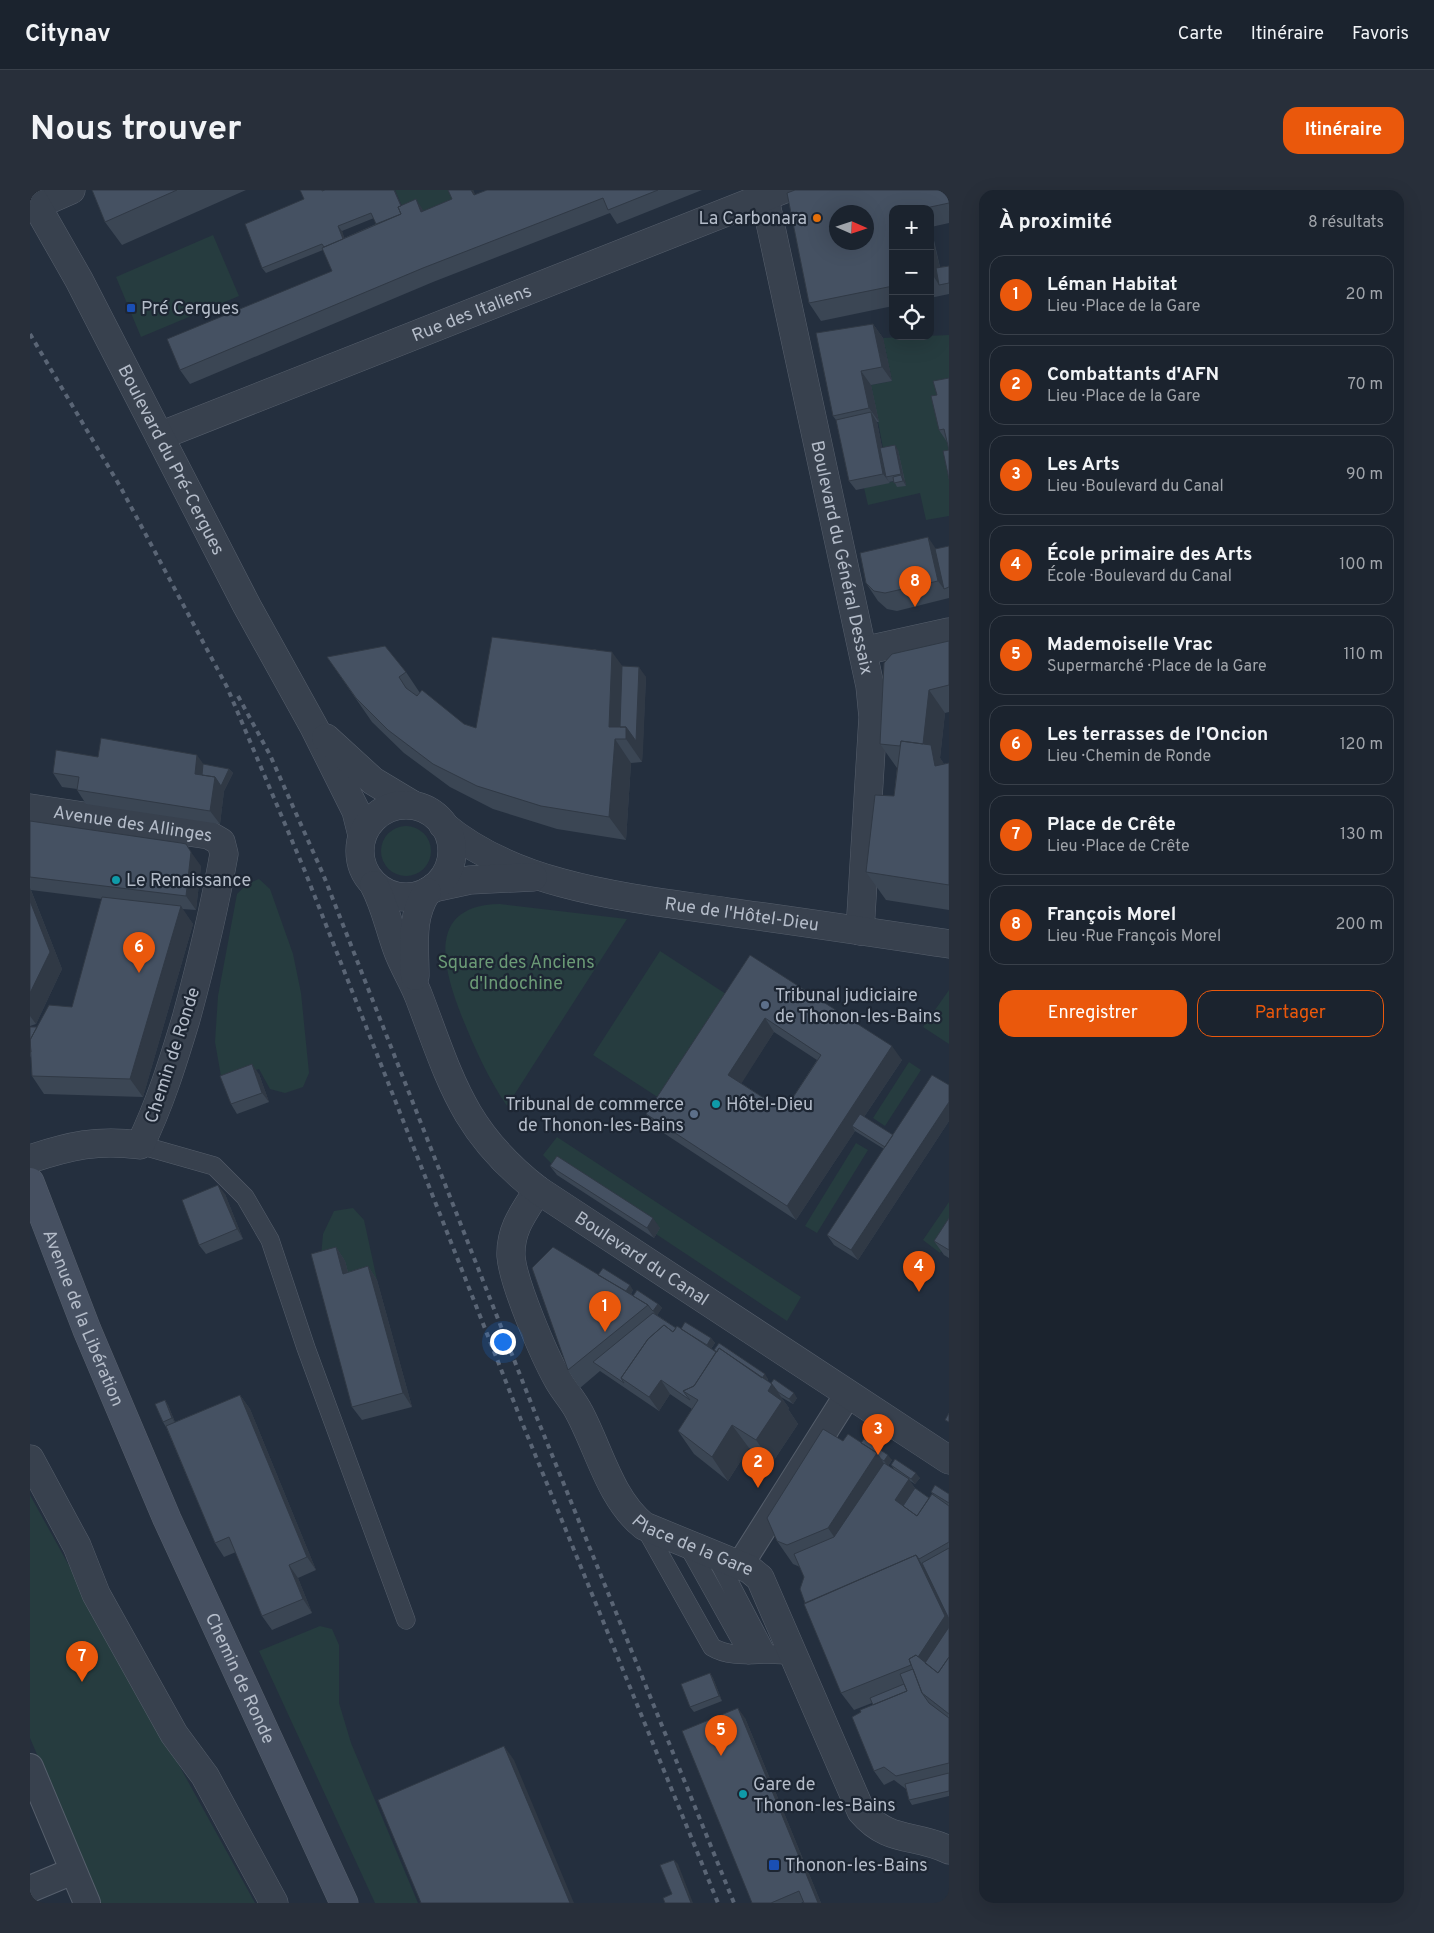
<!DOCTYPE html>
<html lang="fr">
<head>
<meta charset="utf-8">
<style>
  :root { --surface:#1b232e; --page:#282f3a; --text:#f1f3f6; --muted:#a0a4aa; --line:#39404a; --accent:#ea580c }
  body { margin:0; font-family:Overpass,sans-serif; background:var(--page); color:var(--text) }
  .controls { position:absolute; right:15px; top:15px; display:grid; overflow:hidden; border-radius:10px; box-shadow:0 5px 20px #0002 }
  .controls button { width:45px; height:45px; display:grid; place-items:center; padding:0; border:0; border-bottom:1px solid var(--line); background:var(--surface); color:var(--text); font:25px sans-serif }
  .compass { position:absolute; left:799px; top:15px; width:45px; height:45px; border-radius:50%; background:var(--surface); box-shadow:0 5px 20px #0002; rotate:93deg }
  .you { position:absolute; left:472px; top:1151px; width:18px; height:18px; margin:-12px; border:4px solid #fff; border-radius:50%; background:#1a73e8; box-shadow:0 0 0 8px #1a73e833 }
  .badge { display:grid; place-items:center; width:32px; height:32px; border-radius:50%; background:var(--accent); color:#fff; font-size:16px; font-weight:700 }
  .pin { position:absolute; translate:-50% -41px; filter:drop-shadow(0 1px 2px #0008) }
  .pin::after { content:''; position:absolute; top:26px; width:18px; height:15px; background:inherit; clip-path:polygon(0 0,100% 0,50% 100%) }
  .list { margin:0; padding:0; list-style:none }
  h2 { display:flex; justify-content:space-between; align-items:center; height:65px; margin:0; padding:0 20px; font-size:21px }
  h2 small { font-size:16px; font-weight:400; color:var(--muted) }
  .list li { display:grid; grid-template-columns:32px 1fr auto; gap:15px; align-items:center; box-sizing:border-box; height:80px; margin:0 10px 10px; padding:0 10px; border:1px solid var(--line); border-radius:15px }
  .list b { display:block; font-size:19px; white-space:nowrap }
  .list p { margin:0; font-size:16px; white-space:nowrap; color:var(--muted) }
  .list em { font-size:16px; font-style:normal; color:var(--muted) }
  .actions { display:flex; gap:10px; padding:15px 20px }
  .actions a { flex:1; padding:11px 0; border:1px solid var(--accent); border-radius:15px; text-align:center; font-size:18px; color:var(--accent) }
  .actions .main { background:var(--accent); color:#fff }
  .icon { flex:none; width:28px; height:28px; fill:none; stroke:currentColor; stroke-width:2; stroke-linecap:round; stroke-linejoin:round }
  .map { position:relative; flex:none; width:919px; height:1713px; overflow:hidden; border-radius:15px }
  header { display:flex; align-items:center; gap:30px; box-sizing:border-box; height:70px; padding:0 25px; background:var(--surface); border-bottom:1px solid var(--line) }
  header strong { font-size:24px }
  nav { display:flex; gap:28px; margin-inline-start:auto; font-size:18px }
  .intro { display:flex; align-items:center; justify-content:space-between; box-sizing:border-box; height:120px; padding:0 30px }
  h1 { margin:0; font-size:35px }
  .button { padding:12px 22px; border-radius:15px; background:var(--accent); color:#fff; font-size:18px; font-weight:700 }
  main { display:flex; gap:30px; padding:0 30px }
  aside { flex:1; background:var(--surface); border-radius:15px; box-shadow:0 5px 20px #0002 }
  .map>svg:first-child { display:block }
</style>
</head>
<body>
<header>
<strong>Citynav</strong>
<nav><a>Carte</a><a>Itinéraire</a><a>Favoris</a></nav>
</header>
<div class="intro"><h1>Nous trouver</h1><a class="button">Itinéraire</a></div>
<main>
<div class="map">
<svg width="919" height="1713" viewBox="0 0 919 1713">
  <rect width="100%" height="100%" fill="#242f3e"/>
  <path fill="#263c3f" d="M365 0H443L444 1 378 30Z
    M183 45 209 106 111 147 86 87Z
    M919 145V326L896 330 890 303 838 315 834 298 874 289 854 263 841 195 862 191 853 148Z
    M351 661a25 25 0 1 1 50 0a25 25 0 1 1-50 0Z
    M229 689 240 699 263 764 271 803 279 883 273 897 255 903 240 899 229 879 192 892 185 852 188 806 207 704 217 694Z
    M470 714 597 729 477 916C458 888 445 859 432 827 413 779 395 715 470 714Z
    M630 761 696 804 629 908 563 865Z
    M919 800V854L893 837Z
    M879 872 891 880 855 936 843 928Z
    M527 947 771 1107 757 1131 525 977 513 965Z
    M826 953 838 960 787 1043 775 1036Z
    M919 1012V1050L910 1063 893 1050Z
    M323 1018 334 1030 347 1090 322 1098 290 1078 293 1044 304 1021Z
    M0 1305 225 1713H70L0 1548Z
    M290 1436 302 1439 309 1455V1513L321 1553 388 1713H345L229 1461Z"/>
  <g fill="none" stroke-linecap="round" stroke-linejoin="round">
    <g stroke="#565f6c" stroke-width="19">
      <path id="service" d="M110 955 184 976 215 1007 240 1050 276 1158 376 1430
        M614 1336 682 1457C707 1472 737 1459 764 1467
        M657 1354 719 1465
        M685 1365 737 1464"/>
    </g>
    <g stroke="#565f6c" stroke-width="28">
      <path id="pedestrian" d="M710 1375 818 1204
        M0 1577 57 1713
        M0 1699 43 1681"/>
    </g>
    <g stroke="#565f6c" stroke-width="29">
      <g id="minor">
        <path id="s1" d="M733 0 840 496 843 527 830 741"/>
        <path d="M7 15 41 0"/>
        <path id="s2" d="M130 246 752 0"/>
        <path d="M833 461 919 442"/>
        <path id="s3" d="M0 618 179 645 191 652 194 664C184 720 171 774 156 829 143 872 130 914 110 955 68 949 39 956 0 969"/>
        <path id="s4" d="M413 635C489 699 604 708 698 722 772 732 845 743 919 754"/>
        <path d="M403 698 440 690 503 687"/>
        <path id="s5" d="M508 1000C494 1022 480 1039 481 1066 483 1093 514 1165 528 1190 534 1201 543 1210 549 1222 569 1259 580 1309 614 1336L719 1379 730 1388 831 1621C859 1654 884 1643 919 1660"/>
        <path d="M0 1269 47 1356 66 1404 144 1544 175 1586 244 1713"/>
      </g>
    </g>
    <g stroke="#565f6c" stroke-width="29">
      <g id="tertiary">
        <path id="s6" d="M0 4 49 90 217 416 284 537 326 621 332 645"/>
        <path d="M296 548 343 591 383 615"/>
        <circle cx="376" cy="661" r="46"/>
        <path id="s7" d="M344 695C355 716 359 737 367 759 373 776 383 791 389 807 421 891 433 942 508 1000L919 1270"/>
        <path d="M385 786C385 755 380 728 397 702"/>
      </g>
    </g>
    <g stroke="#565f6c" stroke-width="29">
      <g id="secondary">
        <path id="s8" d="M0 992 57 1140 137 1329 314 1713"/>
      </g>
    </g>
    <use href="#service" stroke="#38414e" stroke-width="18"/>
    <use href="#pedestrian" stroke="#38414e" stroke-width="26"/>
    <use href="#minor" stroke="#38414e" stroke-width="28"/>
    <use href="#tertiary" stroke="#38414e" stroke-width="28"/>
    <use href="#secondary" stroke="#465061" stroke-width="28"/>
    <path stroke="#5a6575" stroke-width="4" stroke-dasharray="5 5" stroke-linecap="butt" d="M0 144 91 298 197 497 274 679 491 1230 688 1713
      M208 506 240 565 293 684 505 1223 704 1713"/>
  </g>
  <path fill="#3b4654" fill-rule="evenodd" d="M62 0H216L92 55 75 32Z
    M270 0H293L372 15 394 21 422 9 418 0H443L445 5 457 0H672L587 34 580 23 403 92 160 194 150 180 302 81 293 60 236 83 232 78 274 9ZM344 28 346 34 314 48 312 41Z
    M919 0V33L901 37 910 77 919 76V104L900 108V19H863V116L791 131 779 113 757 3Z
    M843 134 853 148 862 191 841 195 849 232H847L852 258 868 260 876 296 867 297 864 291 859 292 860 293 826 300 819 291 806 230 803 226Z
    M907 205 919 260 917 252 909 240Z
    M919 356V408L867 421 857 419 848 411 836 393 906 359Z
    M919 451V522L915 523 910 568 914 574 919 573V720L856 710 836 682 864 606 867 578 850 554Z
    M561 459H565L592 476 616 487 612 572 601 573 596 650 527 639 463 619 420 597 374 563 342 532 297 467 376 482 390 503 434 534 446 538Z
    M68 567 173 574 199 579 203 583 194 601 190 634 56 614 47 600V599L32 597 23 583Z
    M0 631 171 676 166 720 152 719 163 734 113 907 14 904 2 886 1 867 0 866V837H7L42 817 72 709 1 700 32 779 6 834 0 836Z
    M720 765 872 870 834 927 863 945 919 895V931L828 1070 804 1055 797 1045 854 959 825 941 766 1030 626 938 616 924ZM744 842 787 870 754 921 711 893Z
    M229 884 239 912 207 924 201 914Z
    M520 976 630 1038 624 1048 527 985Z
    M195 1004 213 1049 176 1064 169 1055Z
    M919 1028V1068L914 1065 904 1051Z
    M306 1057 315 1071 318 1082 338 1076 347 1090 382 1217 332 1230 322 1217Z
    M568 1085 603 1100 601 1104 603 1106 628 1114 632 1118 627 1125 646 1138 681 1148 685 1153 681 1159 738 1189 737 1191 767 1208 763 1214 751 1207 759 1218 758 1219 768 1234 742 1273 719 1258 698 1291 664 1264 648 1241 662 1219 640 1204 629 1221 570 1181 550 1198 538 1180Z
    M210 1205 220 1219 286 1380 268 1388 282 1423 242 1440 232 1426 206 1362 194 1367 185 1353 136 1237 133 1232 135 1210 138 1215 145 1232Z
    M813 1251 831 1253 862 1270 858 1276 864 1279 861 1275 890 1288 885 1294 879 1290 885 1298 899 1308 904 1306 901 1302 919 1304V1606L882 1615 879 1610 876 1599 864 1590 854 1595 844 1581 831 1522 843 1515 842 1513 824 1520 811 1503 775 1413 774 1387 770 1377 763 1374 747 1351Z
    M680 1483 683 1488 692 1511 664 1522 660 1517Z
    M715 1528 791 1713H774L773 1712 771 1713H722Z"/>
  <path fill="#303945" d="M364 0H365L381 38 378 33Z
    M441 0H443L453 19 444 5Z
    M386 9 395 23 391 22Z
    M308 36 312 41 318 57 314 52Z
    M900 37 914 94 909 95 904 87 900 71Z
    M843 134 853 148 862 191 852 177Z
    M831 181 841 195 849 232 839 218Z
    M841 222 847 232 858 287H856L860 293 853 284Z
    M865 255 868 260 874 289 871 284Z
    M871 285 875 290 876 296 873 291Z
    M898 347 910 365 914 399 908 391Z
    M582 462 599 485 597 538 613 561 612 572 596 549 579 537Z
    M609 477 616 487 613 561 606 551Z
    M899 500 915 523 910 568 919 581V595L892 557Z
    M585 549 601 573 596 650 579 627Z
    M167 565 177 579 175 594 165 584Z
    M199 579 203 583 194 601 190 634 180 621 185 587Z
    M161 662 171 676 166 720 156 706Z
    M0 698 32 779 6 834 0 826Z
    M151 716 163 734 113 907 100 889Z
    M735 828 744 842 708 899 698 885Z
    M862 856 872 870 826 939 822 936 825 941 766 1030 757 1016Z
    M222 874 229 884 239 912 232 903Z
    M919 912V931L828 1070 821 1060Z
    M188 995 195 1004 213 1049 207 1039Z
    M623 1028 630 1038 624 1048 617 1038Z
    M306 1057 315 1071 322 1098 313 1084Z
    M338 1076 347 1090 382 1217 373 1203Z
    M600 1095 603 1100 599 1107 595 1102Z
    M628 1114 632 1118 627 1126 623 1121Z
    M681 1148 685 1153 680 1160 677 1155Z
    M735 1184 738 1189 734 1195 730 1190Z
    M631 1190 640 1204 629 1221 619 1207Z
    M742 1194 759 1218 758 1219 768 1234 742 1273 726 1250 738 1201Z
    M764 1203 767 1208 763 1214 759 1209Z
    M210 1205 220 1219 286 1380 277 1367Z
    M135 1210 138 1215 145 1233 142 1228Z
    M702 1235 719 1258 698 1291 682 1267Z
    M847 1263 863 1287 814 1361 798 1338Z
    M858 1265 862 1270 858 1276 854 1271Z
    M886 1283 890 1288 885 1294 881 1289Z
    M879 1289 888 1303 875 1322 865 1310Z
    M886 1365 898 1383 919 1425V1456L888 1483Z
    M259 1375 268 1388 282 1423 273 1409Z
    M680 1483 683 1488 692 1511 689 1506Z
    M708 1518 715 1528 791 1713H788Z
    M474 1556 484 1570 544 1713H540Z
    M644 1670 648 1674 663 1713H661Z"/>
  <path fill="#455162" stroke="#303945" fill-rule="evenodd" d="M62 0H147L75 32Z
    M270 0H292V1L295 0H364L371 16 368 17 371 24 346 34 341 23 308 36 313 49 294 57 292 54 232 78 215 34 274 9Z
    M418 0H441L444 5 457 0H628L578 20 573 8 393 78 150 180 137 149 302 81 292 58 371 24 368 17 386 9 391 22 422 9Z
    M765 0H919V13L891 19H863V96L779 113 757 3ZM806 22H836V52H806Z
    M900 71 904 87 900 88Z
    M919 76V93L909 95 906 78Z
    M843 134 852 177 831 181 839 218 803 226 786 143Z
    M919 188V289L913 261 919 260 914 239 909 240 901 206 907 205 903 191Z
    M841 222 853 284 819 291 806 230Z
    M865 255 871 284 856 287 850 258Z
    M871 285 873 291 864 293 863 287Z
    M898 347 908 391 855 403 844 401 836 393 830 363Z
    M919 356V397L914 399 905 359Z
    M462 447 582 462 579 537H596V549H585L579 627 511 616 447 596 403 574 358 540 326 508 297 467 355 456 376 482 369 487 376 498 387 506 392 500 434 534 446 538Z
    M919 451V495L899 500 893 554 871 551 870 556 850 554 854 473 862 464Z
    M592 476 609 477 606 551 596 537H590Z
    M71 548 167 565 165 584 185 587 180 621 47 600 49 587 23 583 26 560 68 567Z
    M871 551 901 555 905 576 919 573V695L836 682 845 605 864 606Z
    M173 574 199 579 191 596 185 587 172 585Z
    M0 631 151 653 156 654 161 662 156 706 0 687Z
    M72 707 151 716 100 889 2 886 0 850 19 815 42 817Z
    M0 711 20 762 0 803Z
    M720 765 862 856 757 1016 616 924ZM735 828 791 865 754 921 698 885Z
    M0 837H7L0 850 1 862H0Z
    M222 874 232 903 201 914 190 886Z
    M902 885 919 895V912L821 1060 797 1045Z
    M830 924 863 945 855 957 822 936Z
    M527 966 623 1028 617 1038 520 976Z
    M188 995 207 1039 169 1055 152 1010Z
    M919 1028V1060L904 1051Z
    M306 1057 313 1084 338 1076 373 1203 322 1217 281 1064Z
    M523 1057 618 1115 538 1180 502 1078Z
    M573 1078 600 1095 596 1101 568 1085Z
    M607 1100 628 1114 623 1121 621 1119 618 1115 603 1106Z
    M623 1123 646 1138 643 1142 634 1135 618 1149 591 1188 594 1193 563 1172Z
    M655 1132 681 1148 677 1155 651 1139Z
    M634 1135 643 1142 647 1136 686 1162 664 1196 653 1201 660 1210 631 1190 619 1207 591 1188 618 1149Z
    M689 1153 735 1184 732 1188 689 1158 687 1162 684 1160Z
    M689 1158 742 1194 738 1201 752 1211 726 1250 702 1235 682 1267 648 1241 668 1210 653 1201 664 1196Z
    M744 1189 764 1203 759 1209 748 1202 741 1193Z
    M210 1205 277 1367 259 1375 273 1409 232 1426 199 1347 185 1353 136 1236Z
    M135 1210 142 1228 133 1232 125 1214Z
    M919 1223V1232L915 1230Z
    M793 1239 813 1251 818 1244 847 1263 798 1338 757 1355 747 1351 737 1328Z
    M834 1249 858 1265 854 1271 851 1269 847 1263 831 1253Z
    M865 1269 886 1283 881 1289 861 1275Z
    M854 1273 879 1289 865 1310 887 1326 902 1304 919 1316V1352L889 1369 886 1365 775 1413 770 1399 774 1387 764 1364 804 1347Z
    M905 1295 919 1304V1313L901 1302Z
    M885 1298 899 1308 887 1326 873 1316Z
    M919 1358V1429L892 1373Z
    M886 1365 915 1426 888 1467 886 1465 879 1469 881 1475 811 1503 774 1414Z
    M919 1437V1467L908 1483 895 1473Z
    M886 1465 908 1483 919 1467V1524L892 1503 879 1469Z
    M883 1479 892 1503 899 1513 919 1528V1573L866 1586 854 1577 844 1581 822 1527 831 1522 830 1520 877 1501 870 1484Z
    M680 1483 689 1506 660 1517 651 1494Z
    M874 1494 877 1501 843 1515 840 1508Z
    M708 1518 788 1713H774L769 1701 741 1713H722L652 1541Z
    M474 1556 540 1713H391L348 1610Z
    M919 1583V1601L879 1610 875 1594Z
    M644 1670 661 1713H635L633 1708 642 1704 630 1675Z"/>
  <circle fill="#e8710a" stroke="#1d2633" stroke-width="2" cx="787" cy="28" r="5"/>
  <g fill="#1a4fb4" stroke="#1d2633" stroke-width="2">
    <rect x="96" y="113" width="10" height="10" rx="2.5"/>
    <rect x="738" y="1669" width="12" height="12" rx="2.5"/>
  </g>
  <g fill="#0f9aa8" stroke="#1d2633" stroke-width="2">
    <circle cx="86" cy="690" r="5"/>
    <circle cx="686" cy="914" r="5"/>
    <circle cx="713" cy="1604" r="5"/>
  </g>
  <g fill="#5c6f8a" stroke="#1d2633" stroke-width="2">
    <circle cx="735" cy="815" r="5"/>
    <circle cx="664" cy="924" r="5"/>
  </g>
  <g text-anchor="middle" stroke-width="4.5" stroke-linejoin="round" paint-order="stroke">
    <g font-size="18" fill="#b4bcc9" stroke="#1d2633" text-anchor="start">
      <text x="777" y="34" text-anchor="end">La Carbonara</text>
      <text x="111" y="124">Pré Cergues</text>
      <text x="96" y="696">Le Renaissance</text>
      <text x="745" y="811">Tribunal judiciaire<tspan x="745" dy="21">de Thonon-les-Bains</tspan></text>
      <text x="654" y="920" text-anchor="end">Tribunal de commerce<tspan x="654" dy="21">de Thonon-les-Bains</tspan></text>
      <text x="696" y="920">Hôtel-Dieu</text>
      <text x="723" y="1600">Gare de<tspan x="723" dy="21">Thonon-les-Bains</tspan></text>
      <text x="755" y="1681">Thonon-les-Bains</text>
    </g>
    <g font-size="18" fill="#b4bcc9" stroke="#1d2633">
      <text dy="6" stroke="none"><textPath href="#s2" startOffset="335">Rue des Italiens</textPath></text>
      <text dy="6" stroke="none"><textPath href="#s6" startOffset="301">Boulevard du Pré-Cergues</textPath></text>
      <text dy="6" stroke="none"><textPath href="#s1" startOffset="376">Boulevard du Général Dessaix</textPath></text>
      <text dy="6" stroke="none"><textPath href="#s3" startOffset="104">Avenue des Allinges</textPath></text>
      <text dy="6" stroke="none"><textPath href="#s4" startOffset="316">Rue de l'Hôtel-Dieu</textPath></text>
      <text transform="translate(142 865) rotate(-72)" y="6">Chemin de Ronde</text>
      <text dy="6" stroke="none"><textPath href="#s7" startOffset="476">Boulevard du Canal</textPath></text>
      <text dy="6" stroke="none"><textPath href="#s8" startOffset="146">Avenue de la Libération</textPath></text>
      <text dy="6" stroke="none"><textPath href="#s5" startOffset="429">Place de la Gare</textPath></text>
      <text dy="6" stroke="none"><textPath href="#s8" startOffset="539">Chemin de Ronde</textPath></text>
    </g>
    <g font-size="18" fill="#6b9a76" stroke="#1d2633">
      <text x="486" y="778">Square des Anciens<tspan x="486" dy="21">d'Indochine</tspan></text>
    </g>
  </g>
</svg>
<div class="controls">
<button>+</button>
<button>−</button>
<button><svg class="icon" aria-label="locate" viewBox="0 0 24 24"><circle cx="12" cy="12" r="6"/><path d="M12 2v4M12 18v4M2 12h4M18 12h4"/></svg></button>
</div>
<svg class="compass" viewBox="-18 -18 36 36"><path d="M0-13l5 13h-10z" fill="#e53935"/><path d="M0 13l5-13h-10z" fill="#a0a4aa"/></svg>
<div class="you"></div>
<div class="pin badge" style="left:575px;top:1142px">1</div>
<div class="pin badge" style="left:728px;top:1298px">2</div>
<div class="pin badge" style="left:848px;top:1265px">3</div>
<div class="pin badge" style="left:889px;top:1102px">4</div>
<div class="pin badge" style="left:691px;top:1566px">5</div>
<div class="pin badge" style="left:109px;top:783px">6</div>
<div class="pin badge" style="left:52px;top:1492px">7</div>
<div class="pin badge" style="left:885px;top:417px">8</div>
</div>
<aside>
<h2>À proximité<small>8 résultats</small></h2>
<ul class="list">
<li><span class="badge">1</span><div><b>Léman Habitat</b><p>Lieu · Place de la Gare</p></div><em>20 m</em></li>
<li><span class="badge">2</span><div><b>Combattants d'AFN</b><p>Lieu · Place de la Gare</p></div><em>70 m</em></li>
<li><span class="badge">3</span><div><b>Les Arts</b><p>Lieu · Boulevard du Canal</p></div><em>90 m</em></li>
<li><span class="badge">4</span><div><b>École primaire des Arts</b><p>École · Boulevard du Canal</p></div><em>100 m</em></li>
<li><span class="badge">5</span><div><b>Mademoiselle Vrac</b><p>Supermarché · Place de la Gare</p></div><em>110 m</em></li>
<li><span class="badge">6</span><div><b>Les terrasses de l'Oncion</b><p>Lieu · Chemin de Ronde</p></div><em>120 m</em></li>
<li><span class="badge">7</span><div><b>Place de Crête</b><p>Lieu · Place de Crête</p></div><em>130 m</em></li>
<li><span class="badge">8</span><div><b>François Morel</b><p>Lieu · Rue François Morel</p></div><em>200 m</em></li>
</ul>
<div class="actions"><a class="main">Enregistrer</a><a>Partager</a></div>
</aside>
</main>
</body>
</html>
